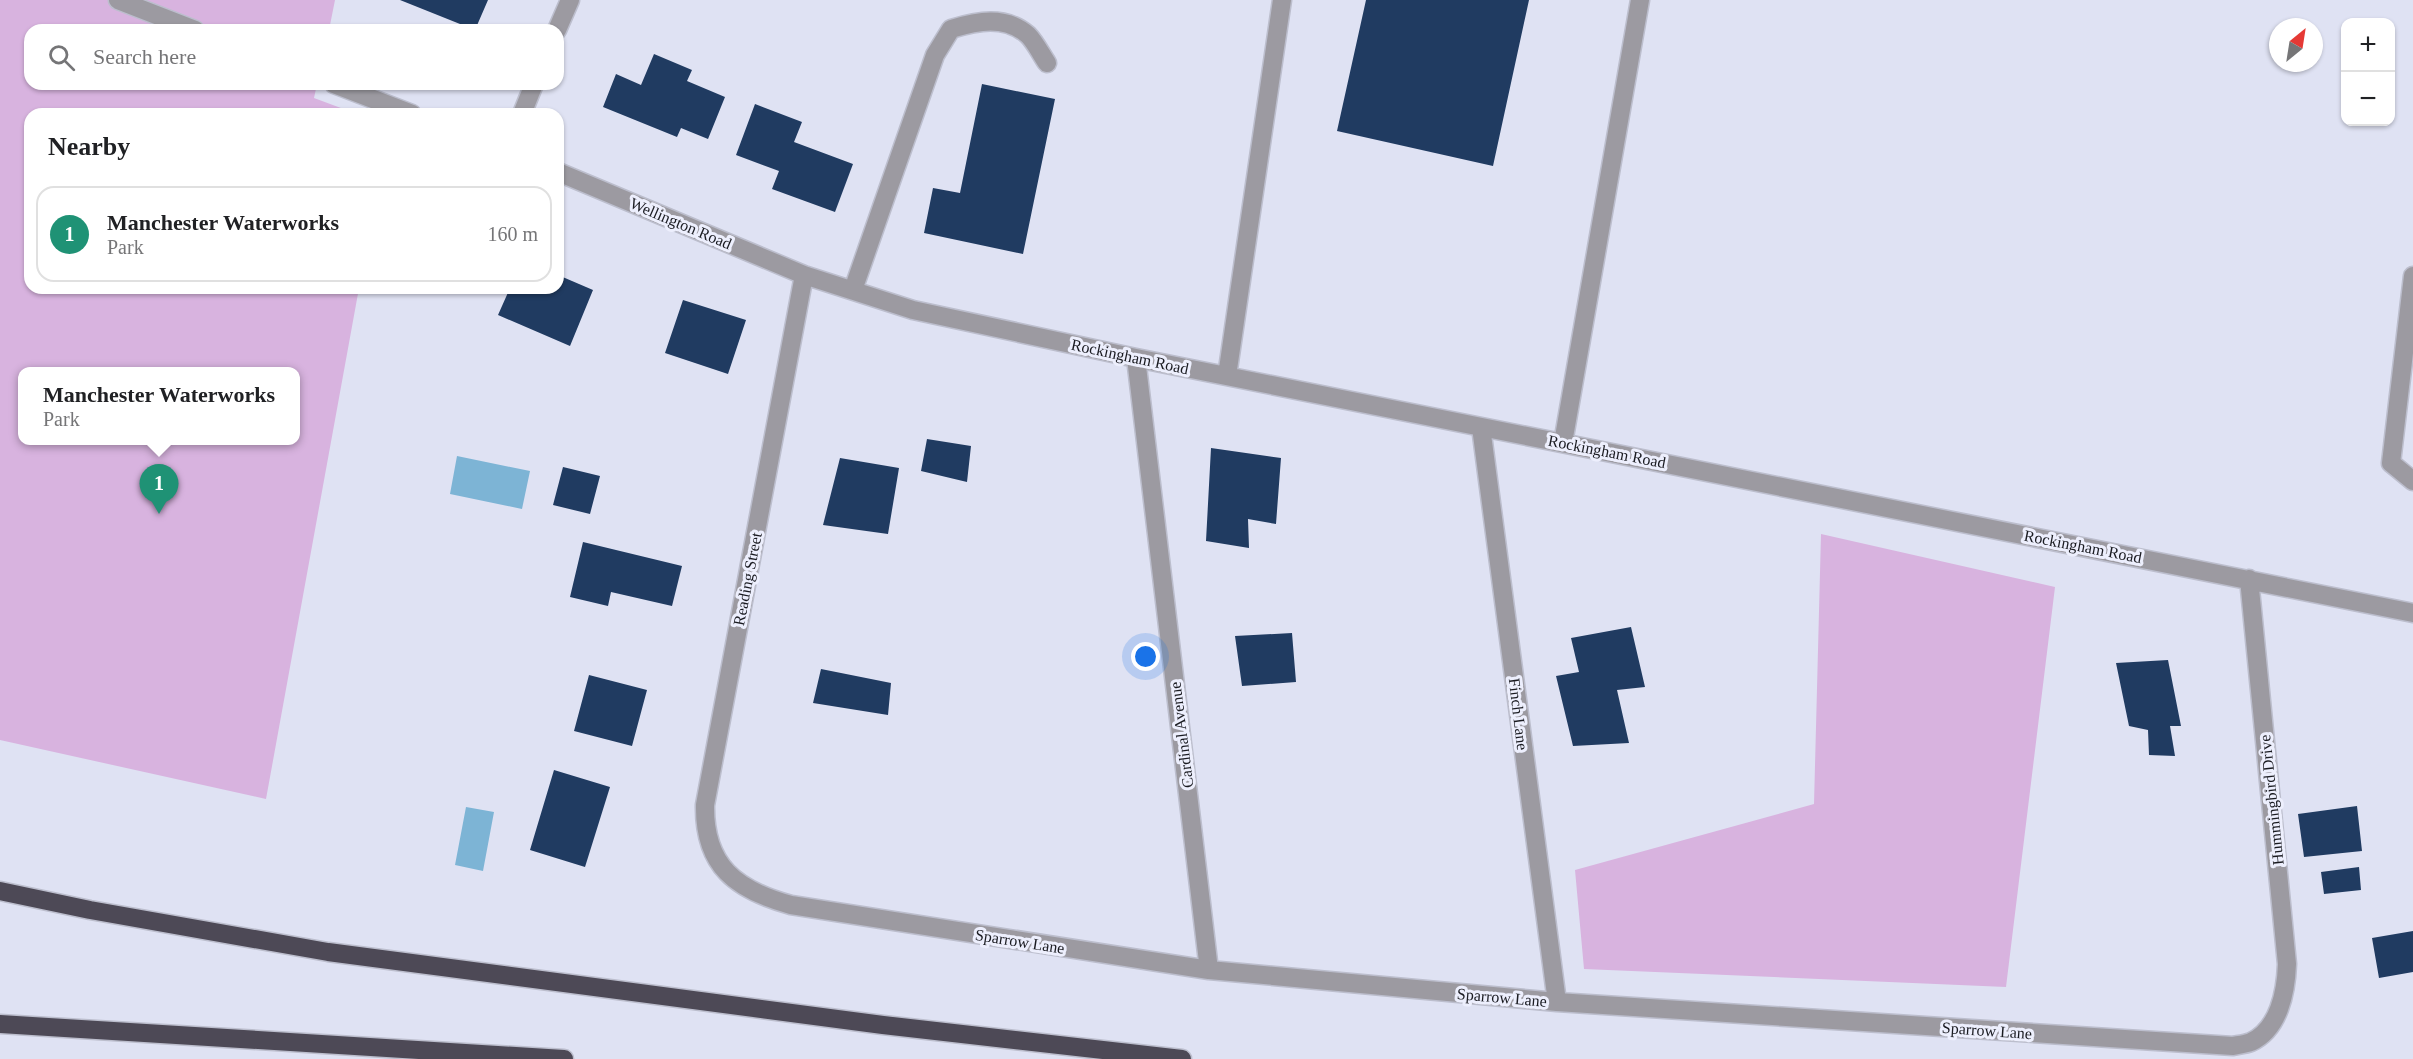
<!DOCTYPE html>
<html lang="en">
<head>
<meta charset="utf-8">
<style>
  :root { --surface:#fff; --page:#f2f2f2; --text:#202124; --muted:#757577; --line:#e0e0e0; --accent:#1f9275 }
  body { margin:0; font-family:"Times New Roman",serif; background:var(--page); color:var(--text) }
  .controls { position:absolute; right:18px; top:18px; display:grid; overflow:hidden; border-radius:12px; box-shadow:0 2px 4px #0004 }
  .controls button { width:54px; height:54px; display:grid; place-items:center; padding:0; border:0; border-bottom:2px solid var(--line); background:var(--surface); color:var(--text); font:30px sans-serif }
  .compass { position:absolute; left:2269px; top:18px; width:54px; height:54px; border-radius:50%; background:var(--surface); box-shadow:0 2px 4px #0004; rotate:30deg }
  .you { position:absolute; left:1146px; top:657px; width:21px; height:21px; margin:-15px; border:4px solid #fff; border-radius:50%; background:#1a73e8; box-shadow:0 0 0 9px #1a73e833 }
  .badge { display:grid; place-items:center; width:39px; height:39px; border-radius:50%; background:var(--accent); color:#fff; font-size:20px; font-weight:700 }
  .pin { position:absolute; translate:-50% -50px; filter:drop-shadow(0 2px 3px #0008) }
  .pin::after { content:''; position:absolute; top:32px; width:21px; height:18px; background:inherit; clip-path:polygon(0 0,100% 0,50% 100%) }
  .popup { position:absolute; left:18px; top:367px; width:282px; height:78px; box-sizing:border-box; display:grid; place-content:center; border-radius:12px; background:var(--surface); filter:drop-shadow(0 2px 4px #0005); font-size:20px; white-space:nowrap; color:var(--muted) }
  .popup b { font-size:22px; color:var(--text) }
  .popup::after { content:''; position:absolute; left:50%; top:100%; margin-left:-12px; border:12px solid transparent; border-top-color:var(--surface) }
  .list { margin:0; padding:0; list-style:none }
  h2 { display:flex; justify-content:space-between; align-items:center; height:78px; margin:0; padding:0 24px; font-size:26px }
  h2 small { font-size:20px; font-weight:400; color:var(--muted) }
  .list li { display:grid; grid-template-columns:39px 1fr auto; gap:18px; align-items:center; box-sizing:border-box; height:96px; margin:0 12px 12px; padding:0 12px; border:2px solid var(--line); border-radius:18px }
  .list b { display:block; font-size:22px; white-space:nowrap }
  .list p { margin:0; font-size:20px; white-space:nowrap; color:var(--muted) }
  .list em { font-size:20px; font-style:normal; color:var(--muted) }
  .icon { flex:none; width:33px; height:33px; fill:none; stroke:currentColor; stroke-width:2; stroke-linecap:round; stroke-linejoin:round }
  .map { position:relative; flex:none; width:2413px; height:1059px; overflow:hidden }
  .search { position:absolute; background:var(--surface); box-shadow:0 2px 4px #0004; left:24px; top:24px; width:540px; height:66px; display:flex; align-items:center; gap:15px; box-sizing:border-box; padding:0 21px; border-radius:18px; color:var(--muted); font-size:22px }
  .panel { position:absolute; background:var(--surface); box-shadow:0 2px 4px #0004; left:24px; top:108px; width:540px; height:186px; border-radius:18px }
  .map>svg:first-child { display:block }
</style>
</head>
<body>
<div class="map">
<svg width="2413" height="1059" viewBox="0 0 2413 1059">
  <rect width="100%" height="100%" fill="#dfe2f3"/>
  <path fill="#d8b3df" fill-rule="evenodd" d="M0 0H335L329 30H30V84H317L314 98 357 114H30V288H359L266 799 0 740ZM22 372H296V440H22Z
    M1821 534 2055 587 2006 987 1584 969 1575 870 1814 804Z"/>
  <path fill="#7db4d5" d="M457 456 530 471 522 509 450 494Z
    M466 807 494 812 483 871 455 865Z"/>
  <path fill="#203b61" d="M400 0H488L475 30Z
    M1366 0H1529L1493 166 1337 131Z
    M654 54 692 70 687 81 725 97 708 139 681 128 677 137 603 107 616 74 641 85Z
    M982 84 1055 99 1023 254 924 233 933 188 960 193Z
    M755 104 802 122 794 142 853 164 835 212 772 189 779 171 736 155Z
    M558 275 593 290 570 346 498 315 510 288H558Z
    M683 300 746 320 728 374 665 353Z
    M927 439 971 446 967 482 921 471Z
    M1211 448 1281 458 1276 524 1248 519 1249 548 1206 541Z
    M840 458 899 468 888 534 823 525Z
    M563 467 600 476 590 514 553 505Z
    M583 542 682 566 672 606 611 592 608 606 570 597Z
    M1631 627 1645 687 1617 690 1629 743 1573 746 1556 676 1579 672 1571 638Z
    M1292 633 1296 682 1242 686 1235 636Z
    M2168 660 2181 726H2170L2175 756 2149 755 2148 730 2129 726 2116 663Z
    M821 669 891 683 888 715 813 703Z
    M589 675 647 690 632 746 574 731Z
    M554 770 610 787 585 867 530 850Z
    M2357 806 2362 851 2304 857 2298 814Z
    M2359 867 2361 890 2324 894 2321 872Z
    M2413 931V972L2379 978 2372 938Z"/>
  <g fill="none" stroke-linecap="round" stroke-linejoin="round">
    <g stroke="#bcbecd" stroke-width="21">
      <path id="minor" d="M118 0 195 30
        M557 30 570 0
        M334 84 412 114
        M522 114 534 84
        M558 172 804 275 913 310 1136 358 2413 613
        M804 275 705 805C704 866 736 890 791 905L1209 970 1557 1002 2233 1046C2238 1045 2246 1044 2251 1042 2279 1029 2286 992 2287 964L2249 579
        M2413 276 2391 463 2413 481
        M853 290 935 55 951 29C977 21 1005 15 1028 35 1035 42 1041 54 1047 63
        M1136 358 1209 970
        M1227 376 1282 0
        M1481 427 1557 1002
        M1563 443 1640 0"/>
    </g>
    <g stroke="#bcbecd" stroke-width="21">
      <path id="highway" d="M0 891 90 910 328 952 883 1025 1182 1059
        M0 1024 564 1059"/>
    </g>
    <use href="#minor" stroke="#9c9aa1" stroke-width="18"/>
    <use href="#highway" stroke="#4d4956" stroke-width="18"/>
  </g>
  <g text-anchor="middle" stroke-width="6" stroke-linejoin="round" paint-order="stroke">
    <g font-size="16" fill="#1a1b21" stroke="#edeffd">
      <text transform="translate(681 223) rotate(23)" y="6">Wellington Road</text>
      <text transform="translate(1130 356) rotate(12)" y="6">Rockingham Road</text>
      <text transform="translate(1607 451) rotate(11)" y="6">Rockingham Road</text>
      <text transform="translate(2083 546) rotate(11)" y="6">Rockingham Road</text>
      <text transform="translate(747 579) rotate(-79)" y="6">Reading Street</text>
      <text transform="translate(1519 714) rotate(83)" y="6">Finch Lane</text>
      <text transform="translate(1181 735) rotate(-97)" y="6">Cardinal Avenue</text>
      <text transform="translate(2271 800) rotate(-96)" y="6">Hummingbird Drive</text>
      <text transform="translate(1020 941) rotate(9)" y="6">Sparrow Lane</text>
      <text transform="translate(1502 997) rotate(5)" y="6">Sparrow Lane</text>
      <text transform="translate(1987 1030) rotate(4)" y="6">Sparrow Lane</text>
    </g>
  </g>
</svg>
<div class="controls">
<button>+</button>
<button>−</button>
</div>
<svg class="compass" viewBox="-18 -18 36 36"><path d="M0-13l5 13h-10z" fill="#e53935"/><path d="M0 13l5-13h-10z" fill="#757577"/></svg>
<div class="you"></div>
<div class="pin badge" style="left:159px;top:514px">1</div>
<div class="popup"><b>Manchester Waterworks</b>Park</div>
<div class="search"><svg class="icon" aria-label="search" viewBox="0 0 24 24"><circle cx="10" cy="10" r="6"/><path d="M15 15l6 6"/></svg>Search here</div>
<section class="panel">
<h2>Nearby<small></small></h2>
<ul class="list">
<li><span class="badge">1</span><div><b>Manchester Waterworks</b><p>Park</p></div><em>160 m</em></li>
</ul>
</section>
</div>
</body>
</html>
